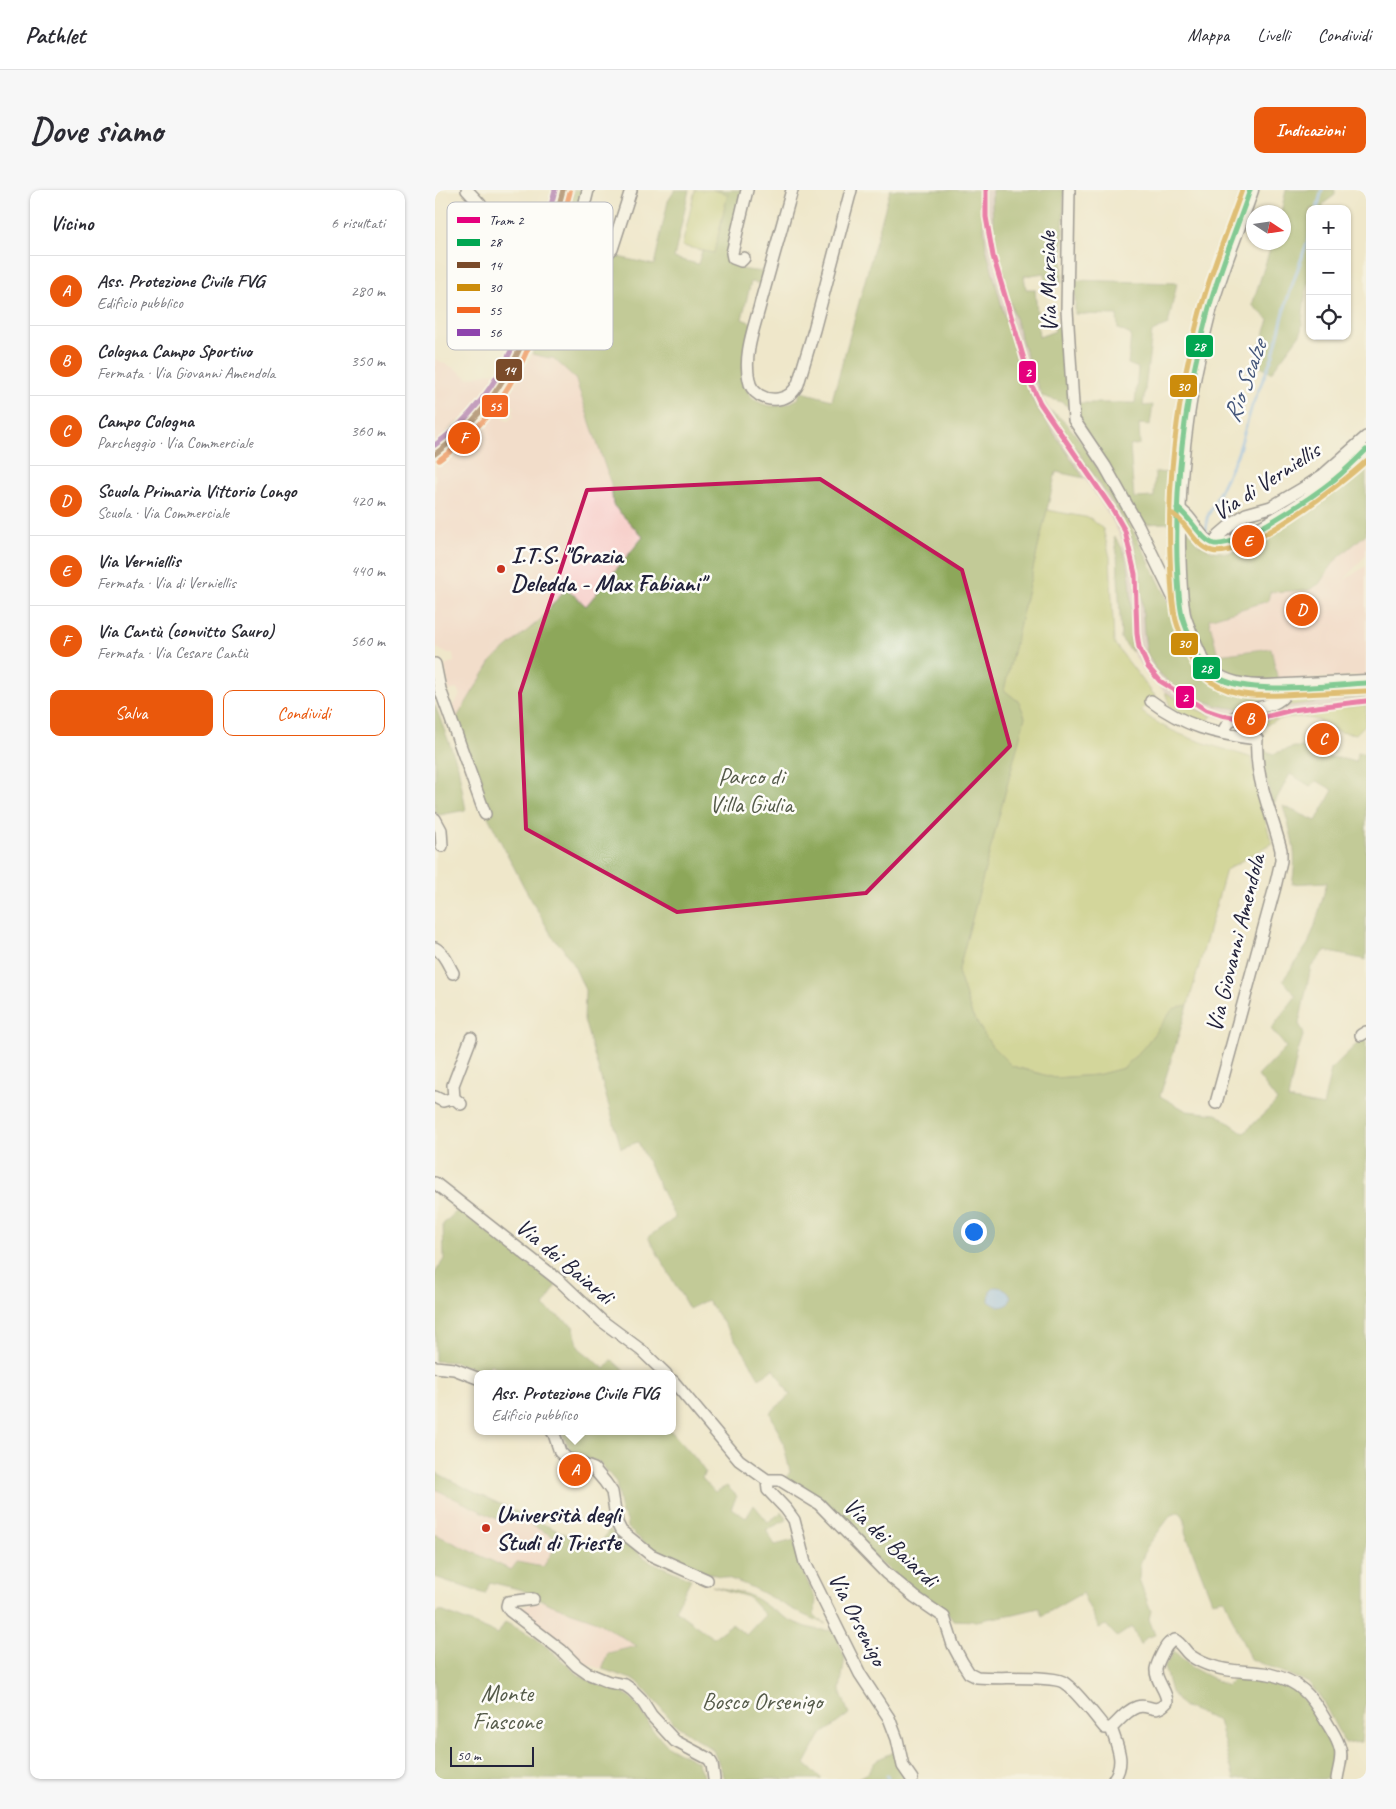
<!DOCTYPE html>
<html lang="it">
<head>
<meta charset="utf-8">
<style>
  :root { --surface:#fff; --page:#f7f7f7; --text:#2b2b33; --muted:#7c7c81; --line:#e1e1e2; --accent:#ea580c }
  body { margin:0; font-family:Caveat,sans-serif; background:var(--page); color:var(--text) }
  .controls { position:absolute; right:15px; top:15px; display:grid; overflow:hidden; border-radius:10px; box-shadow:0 1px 4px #0004 }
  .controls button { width:45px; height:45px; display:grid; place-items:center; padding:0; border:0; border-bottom:1px solid var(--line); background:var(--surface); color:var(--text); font:25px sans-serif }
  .compass { position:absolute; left:811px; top:15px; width:45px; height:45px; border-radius:50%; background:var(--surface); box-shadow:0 1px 4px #0004; rotate:102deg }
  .scale { position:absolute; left:15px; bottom:12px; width:84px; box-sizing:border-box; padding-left:5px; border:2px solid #22223b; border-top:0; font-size:14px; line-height:18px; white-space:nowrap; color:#22223b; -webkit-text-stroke:4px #fdfcf7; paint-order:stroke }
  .you { position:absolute; left:538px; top:1041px; width:18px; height:18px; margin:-12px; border:4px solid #fff; border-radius:50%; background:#1a73e8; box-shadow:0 0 0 8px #1a73e833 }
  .badge { display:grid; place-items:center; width:32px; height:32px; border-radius:50%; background:var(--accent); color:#fff; font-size:16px; font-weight:700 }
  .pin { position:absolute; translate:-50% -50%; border:2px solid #fff; box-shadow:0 1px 5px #0006 }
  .popup { position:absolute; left:39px; top:1180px; width:202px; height:65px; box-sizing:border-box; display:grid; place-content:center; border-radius:10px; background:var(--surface); filter:drop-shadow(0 1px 4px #0005); font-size:16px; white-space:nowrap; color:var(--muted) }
  .popup b { font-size:19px; color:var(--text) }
  .popup::after { content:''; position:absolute; left:50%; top:100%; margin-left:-10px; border:10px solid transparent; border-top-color:var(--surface) }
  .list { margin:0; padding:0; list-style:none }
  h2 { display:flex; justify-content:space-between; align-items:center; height:65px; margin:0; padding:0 20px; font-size:21px }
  h2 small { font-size:16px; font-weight:400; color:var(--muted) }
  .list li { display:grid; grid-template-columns:32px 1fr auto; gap:15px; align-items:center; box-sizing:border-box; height:70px; padding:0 20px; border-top:1px solid var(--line) }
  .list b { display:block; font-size:19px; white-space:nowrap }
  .list p { margin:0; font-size:16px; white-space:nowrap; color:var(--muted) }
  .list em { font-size:16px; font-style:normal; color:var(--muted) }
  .actions { display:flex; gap:10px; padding:15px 20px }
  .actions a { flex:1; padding:11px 0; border:1px solid var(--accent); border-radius:10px; text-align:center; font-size:18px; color:var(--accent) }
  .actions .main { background:var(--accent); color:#fff }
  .icon { flex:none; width:28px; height:28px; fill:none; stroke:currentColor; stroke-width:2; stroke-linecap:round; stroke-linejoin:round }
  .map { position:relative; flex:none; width:931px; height:1589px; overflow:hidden; border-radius:10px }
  header { display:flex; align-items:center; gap:30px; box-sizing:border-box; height:70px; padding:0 25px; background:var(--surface); border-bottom:1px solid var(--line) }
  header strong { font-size:24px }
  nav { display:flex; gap:28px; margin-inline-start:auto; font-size:18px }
  .intro { display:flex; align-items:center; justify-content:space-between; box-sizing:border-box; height:120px; padding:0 30px }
  h1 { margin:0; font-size:35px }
  .button { padding:12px 22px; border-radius:10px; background:var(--accent); color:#fff; font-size:18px; font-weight:700 }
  main { display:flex; gap:30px; padding:0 30px }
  aside { flex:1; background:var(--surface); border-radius:10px; box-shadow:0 1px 4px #0004 }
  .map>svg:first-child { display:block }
</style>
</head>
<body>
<header>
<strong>Pathlet</strong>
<nav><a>Mappa</a><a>Livelli</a><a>Condividi</a></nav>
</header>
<div class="intro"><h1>Dove siamo</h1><a class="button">Indicazioni</a></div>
<main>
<aside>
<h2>Vicino<small>6 risultati</small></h2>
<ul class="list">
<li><span class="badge">A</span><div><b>Ass. Protezione Civile FVG</b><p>Edificio pubblico</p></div><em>280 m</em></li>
<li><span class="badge">B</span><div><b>Cologna Campo Sportivo</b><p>Fermata · Via Giovanni Amendola</p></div><em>350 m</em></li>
<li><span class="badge">C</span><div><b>Campo Cologna</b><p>Parcheggio · Via Commerciale</p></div><em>360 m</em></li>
<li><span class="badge">D</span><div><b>Scuola Primaria Vittorio Longo</b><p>Scuola · Via Commerciale</p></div><em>420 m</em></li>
<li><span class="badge">E</span><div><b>Via Verniellis</b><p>Fermata · Via di Verniellis</p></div><em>440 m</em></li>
<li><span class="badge">F</span><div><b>Via Cantù (convitto Sauro)</b><p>Fermata · Via Cesare Cantù</p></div><em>560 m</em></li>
</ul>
<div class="actions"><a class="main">Salva</a><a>Condividi</a></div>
</aside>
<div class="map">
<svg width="931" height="1589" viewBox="0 0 931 1589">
  <rect width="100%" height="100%" fill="#fdfcf7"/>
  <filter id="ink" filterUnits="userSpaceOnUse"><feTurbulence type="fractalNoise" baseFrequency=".02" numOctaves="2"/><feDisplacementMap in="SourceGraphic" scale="10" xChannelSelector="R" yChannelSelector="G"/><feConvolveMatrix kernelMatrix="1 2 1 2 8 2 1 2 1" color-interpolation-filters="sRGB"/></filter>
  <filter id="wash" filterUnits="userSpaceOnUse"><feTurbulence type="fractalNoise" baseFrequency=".0096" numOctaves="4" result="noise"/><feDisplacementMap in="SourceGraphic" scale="20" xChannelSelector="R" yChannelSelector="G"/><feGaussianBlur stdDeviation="1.12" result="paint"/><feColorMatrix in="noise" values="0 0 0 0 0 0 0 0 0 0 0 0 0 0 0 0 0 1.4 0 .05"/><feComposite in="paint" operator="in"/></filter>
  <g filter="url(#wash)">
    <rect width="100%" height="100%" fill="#efe7cb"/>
    <path fill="#f7d0cb" d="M97 164 114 168H118L140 188 176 294 178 315 208 346 151 416 131 399 106 429 57 470 21 529 17 516 26 504 21 499 14 501 10 476 14 473 19 472 18 463H11L0 457V277L24 261 45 242 59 225 68 227 73 231 79 225 76 222 80 217 71 210Z
      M0 169 21 179 33 188 67 180 55 198 34 223 0 253Z
      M931 344V365L909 390 931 376V485L843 491 836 458 783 465 773 428 833 411 835 402 874 400 884 395 900 371Z
      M0 1299 68 1332 72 1323 126 1350 108 1377 82 1372 77 1380 0 1344Z
      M109 1411 157 1429 203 1457 173 1463 167 1479 148 1473 135 1465 78 1418Z"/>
    <path fill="#d2bec2" d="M548 0H557L558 34 564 72 592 169 606 206 670 301 685 324 698 351 705 380 709 442 712 463 805 519 790 529 777 526 756 517 730 502 710 483 697 462 695 445V394L693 377 685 346 675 327 600 215 584 179 551 58 547 14Z
      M931 506V515L865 523 828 532 814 533 802 531 843 517Z"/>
    <path fill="#b2c164" stroke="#6a7250" d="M260 0H278L293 3 279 63 247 56Z
      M612 320 655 328 668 339 675 367 679 453 720 506 706 521C737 547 779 555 817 568L823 606 837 653 791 680 753 815 738 819 710 856 689 878 662 885 620 888 577 876 556 855 537 825 523 782 590 527 584 512 569 500Z
      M931 500V506L843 517 854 512 861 505Z
      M730 502 756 517 777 526 770 534 752 528 735 517Z
      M931 515V534L921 544C915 543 907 543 901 541 895 538 891 533 884 531 863 523 837 527 821 543L806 540 802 534V531C824 535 843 527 864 523 886 520 909 518 931 515Z"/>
    <path fill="#8da75a" stroke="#58644a" d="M139 0H149L134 67C151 71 162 76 179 66L219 75 233 11 240 0H254L239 68 263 74 267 61 279 63 293 4 278 0H307L291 62C295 81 314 80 330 82L327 94 316 92 307 129 317 133C311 161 294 203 331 215 342 218 355 214 364 208V201L397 210 455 0H548L547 14 551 58 584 179 600 215 649 288 621 282 569 500 584 512 590 527 523 782 537 825 556 855 577 876 620 888 662 885 689 878 710 856 738 819 753 815 725 906 752 921 782 924 809 943 842 911 823 886 851 857 836 839 861 806 848 790 873 754 880 735 892 692 857 694C863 662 857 647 848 616L881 631 898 600 882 591 875 596 855 584 840 612 837 613 826 566 827 559 838 564 858 557H867L886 567 904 568 921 572 923 562 931 564V770L890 761 876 777 864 834 869 843 863 861 853 909 888 916 896 879 931 845V1514L929 1518 926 1552 910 1554 886 1508 874 1493 815 1469 789 1409 777 1411 750 1342C750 1334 752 1328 744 1322L736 1325 712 1357 705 1374 704 1389 716 1421 714 1429 720 1445 711 1448 705 1455 697 1437 682 1447 671 1435 664 1438 647 1403 607 1426 604 1418 579 1424 541 1431 518 1430 515 1425 466 1390 350 1289 355 1282 348 1252 335 1223 355 1205 339 1179 324 1188 310 1164 272 1110 254 1119 213 1047 240 1028 203 952 186 958 149 830 150 800 140 778 127 757 118 748 89 697 51 623 21 529 57 470 106 429 131 398 151 416 208 347 178 315 176 294 140 188 118 168H114L97 164 107 134Z
      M557 0H629L627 92 611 93 610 83 589 86 591 99H600L604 147 620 141 619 137 629 136 635 218 626 212 607 206C594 176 585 145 576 114 565 76 556 40 557 0Z
      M851 0H900V5L888 14V19H875V89L870 106 866 143 836 183 819 173 834 130 817 115 837 53 848 52V22H846Z
      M640 90 742 93 733 135 717 142 708 216 718 215 715 235 704 234 705 254 695 256 699 308 719 307 720 282 737 283 735 333 706 334 647 233 641 213H700L703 178 693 174 696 145 683 139 682 125 640 124Z
      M616 221C638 235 652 261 665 283 704 346 735 414 766 482L837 506 805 519 784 516 764 509 736 494 721 480 712 463 709 442 705 380 698 351 685 324Z
      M931 271V344L900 371 884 394 874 400 835 402 833 411 774 429 783 465 836 458 843 491C826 489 806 489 790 480 785 477 776 471 772 466 752 437 748 373 752 338L763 354 778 361 794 363 874 314Z
      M679 346C704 374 693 427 697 462L686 449 682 364Z
      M0 515 23 576 31 620 5 625 0 623Z
      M23 1020 121 1095 109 1117 138 1136 144 1158 170 1179 177 1170 193 1184H70L56 1174 50 1182 19 1172 0 1171V1083L9 1069 8 1034Z
      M126 1241H236L261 1269 270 1282 267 1288 280 1302 292 1296 302 1306 296 1318 311 1328 319 1315 333 1332 347 1322 352 1330 331 1340 340 1355 359 1350 363 1371 381 1410 379 1426 391 1434C359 1424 332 1402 301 1391 291 1387 279 1385 268 1382 240 1374 213 1359 193 1338L192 1330 186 1322 181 1292 164 1272 137 1264Z
      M0 1282 35 1300 147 1352 165 1354 174 1340 214 1371 256 1389 240 1420 278 1448 297 1434 311 1445 330 1425 313 1407 277 1396C291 1399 305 1401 318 1407 326 1411 333 1418 341 1422 358 1433 378 1442 399 1440L410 1468 405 1500 414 1524 385 1546 370 1574 387 1589H290L278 1560 241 1535 202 1491 167 1479 173 1463 202 1456 157 1429 117 1415 87 1400 55 1392 50 1404 0 1387V1344L76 1380 82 1372 108 1377 125 1350 73 1323 68 1332 0 1299Z
      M4 1420 63 1444 70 1432 99 1447 114 1459 145 1486 164 1495 184 1501 194 1506 205 1518 217 1539 234 1557 262 1572 270 1589H0V1424Z
      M739 1461 756 1477 792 1496 799 1488 831 1491 860 1499 874 1516 897 1555 898 1589H799L783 1531 747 1516 736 1502 729 1477Z
      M460 1562 471 1589H422L433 1583C436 1572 449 1565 460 1562Z"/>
    <path fill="#83b6f0" stroke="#526c96" d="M559 1097C587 1097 575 1129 554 1111L555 1101Z"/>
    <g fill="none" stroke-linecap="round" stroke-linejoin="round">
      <path stroke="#83b6f0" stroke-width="3" d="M882 19 887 0
        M771 345 772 328 803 263 817 216 838 165 852 110 875 44
        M452 1586 453 1589"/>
    </g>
  </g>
  <g filter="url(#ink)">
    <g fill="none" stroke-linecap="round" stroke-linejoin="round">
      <g stroke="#414051" stroke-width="14">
        <path id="street" d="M32 0 45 14 79 82 88 94 101 101
          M153 0 138 61C151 64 167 72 177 59L196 0
          M357 0C347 37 336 74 326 111 320 136 308 164 314 190 316 203 330 211 343 209 352 208 359 202 363 194L379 140 416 0
          M634 0 632 120 639 230 670 276 703 335 743 417
          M309 68 306 71 298 68 297 63 312 0
          M0 264C40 238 70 197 87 154L128 0
          M742 318C759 326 764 351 780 354 799 358 879 305 897 291 909 282 920 271 931 260
          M779 354 784 345 798 333 811 324 836 317 870 297 888 285 931 247
          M0 474 5 499 50 624
          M716 511C749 536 781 544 822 549 819 588 837 623 846 660V671L840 697 781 913
          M788 543C800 509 845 526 853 498
          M0 629 6 640 7 656
          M0 758C9 763 13 774 18 783
          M926 845 931 842
          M0 907 8 911 19 908
          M26 914 19 908 18 895 36 848
          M0 993 126 1092 167 1131 206 1160 231 1184
          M0 1177 19 1179 42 1188
          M238 1191 304 1270 332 1290H345L384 1314 451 1383 480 1407 509 1427 518 1455 527 1472 534 1483 542 1487C561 1489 613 1485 628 1492 640 1499 660 1526 670 1538H676C684 1531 692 1520 702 1517 715 1513 719 1526 732 1512 732 1500 720 1491 721 1479 722 1474 725 1468 727 1464 730 1458 733 1452 740 1450 747 1454 750 1462 756 1466 762 1470 770 1474 777 1476 795 1483 815 1480 834 1484 865 1491 876 1505 891 1531 896 1540 903 1549 905 1559 908 1567 903 1580 902 1589
          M117 1241 119 1244 125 1262 131 1268 159 1279 170 1292 177 1302 182 1333 186 1341 216 1365 272 1390
          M332 1290 333 1300 351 1319 359 1330 370 1373 425 1484 454 1528 462 1549 468 1576 477 1589
          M98 1409 73 1412 72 1416 75 1421 126 1460 142 1476 152 1483 174 1492 190 1495 197 1500 206 1509 216 1525 240 1551 274 1569 277 1574 279 1589
          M676 1538C682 1556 691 1572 679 1589"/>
      </g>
      <g stroke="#414051" stroke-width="19">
        <path id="secondary" d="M815 0C800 44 781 87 770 132 751 205 741 282 742 357 743 379 743 403 747 425 749 433 753 441 756 449 761 461 766 474 775 482 791 496 812 498 832 498L931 493"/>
      </g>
      <use href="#street" stroke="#fff" stroke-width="11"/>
      <use href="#secondary" stroke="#fff" stroke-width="16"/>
      <g stroke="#fdfcf7" stroke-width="9">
        <path id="bus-1" d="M815 0C800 44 781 87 770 133 750 210 740 289 742 369 743 387 743 407 747 425 749 435 754 444 758 454 763 467 769 479 782 487 812 506 894 495 931 493
          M742 318C755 326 767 352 780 354 805 357 880 305 900 289 911 280 921 270 931 260"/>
      </g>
      <g stroke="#fdfcf7" stroke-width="9">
        <path id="bus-2" d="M0 264C40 235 67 199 87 154L128 0"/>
      </g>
      <g stroke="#fdfcf7" stroke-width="9">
        <path id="bus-3" d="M807 0C792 43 774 85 763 129 743 206 732 286 735 365 736 385 736 406 740 426 742 437 747 447 751 458 757 472 764 485 778 493 804 510 837 505 867 504 888 503 910 502 931 501
          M738 324C753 334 759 356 777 361 808 370 908 293 931 271"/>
      </g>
      <g stroke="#fdfcf7" stroke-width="9">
        <path id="bus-4" d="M4 270C45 241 75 203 94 156L135 2"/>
      </g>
      <g stroke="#fdfcf7" stroke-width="9">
        <path id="bus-5" d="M0 255C37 228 62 193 80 152L120 0"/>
      </g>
      <use href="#bus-1" stroke="#00a651" stroke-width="5"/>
      <use href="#bus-2" stroke="#7a4b2a" stroke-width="5"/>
      <use href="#bus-3" stroke="#cc8c0c" stroke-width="5"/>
      <use href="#bus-4" stroke="#f26522" stroke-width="5"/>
      <use href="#bus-5" stroke="#8e44ad" stroke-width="5"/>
      <g stroke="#fdfcf7" stroke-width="9">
        <path id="tram-1" d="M551 0V27L558 66 597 196 605 213 678 320 690 341 700 384 702 444 704 457 713 477 725 491 771 520 786 525 809 529 826 528 857 520 931 511"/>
      </g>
      <use href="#tram-1" stroke="#e5007d" stroke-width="5"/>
    </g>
  </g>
  <path d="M0 0H931V1589H0ZM385 289 527 380 575 556 431 703 242 722 91 639 85 503 152 300Z" fill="#efe7cb" fill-opacity=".55" fill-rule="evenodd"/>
  <path fill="none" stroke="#c2185b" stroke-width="4" stroke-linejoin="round" d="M385 289 527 380 575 556 431 703 242 722 91 639 85 503 152 300Z"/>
  <g fill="#c8321e" stroke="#fdfcf7" stroke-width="2">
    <circle cx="66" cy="379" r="5"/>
    <circle cx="51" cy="1338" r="5"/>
  </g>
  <g text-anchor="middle" stroke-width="5" stroke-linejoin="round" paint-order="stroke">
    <g font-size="24" fill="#22223b" stroke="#fdfcf7">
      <text transform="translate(613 92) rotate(-91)" y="8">Via Marziale</text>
      <text transform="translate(831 291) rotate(-33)" y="8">Via di Verniellis</text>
      <text transform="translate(800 753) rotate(-76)" y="8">Via Giovanni Amendola</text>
      <text transform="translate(130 1071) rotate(40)" y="8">Via dei Baiardi</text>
      <text transform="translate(456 1352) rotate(43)" y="8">Via dei Baiardi</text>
      <text transform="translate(423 1429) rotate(63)" y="8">Via Orsenigo</text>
    </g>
    <g font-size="24" font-weight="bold" fill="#22223b" stroke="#fdfcf7" text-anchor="start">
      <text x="76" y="373">I.T.S. "Grazia<tspan x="76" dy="28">Deledda - Max Fabiani"</tspan></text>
      <text x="61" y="1332">Università degli<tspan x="61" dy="28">Studi di Trieste</tspan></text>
    </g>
    <g font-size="24" fill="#545a49" stroke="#fdfcf7">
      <text x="316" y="594">Parco di<tspan x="316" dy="28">Villa Giulia</tspan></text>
      <text x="72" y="1511">Monte<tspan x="72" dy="28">Fiascone</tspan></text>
      <text x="327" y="1519">Bosco Orsenigo</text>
    </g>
    <g font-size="25" font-style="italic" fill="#44567a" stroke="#fdfcf7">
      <text transform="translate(809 191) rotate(-70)" y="9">Rio Scalze</text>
    </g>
  </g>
  <rect x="12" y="12" width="166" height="148" rx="8" fill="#fdfcf7" stroke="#bbbbbf" stroke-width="1"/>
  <rect x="22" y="27" width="23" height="6" fill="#e5007d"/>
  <rect x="22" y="49" width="23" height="7" fill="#00a651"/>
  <rect x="22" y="72" width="23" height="6" fill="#7a4b2a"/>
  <rect x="22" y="94" width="23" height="7" fill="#cc8c0c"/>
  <rect x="22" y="117" width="23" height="6" fill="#f26522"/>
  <rect x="22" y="139" width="23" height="7" fill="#8e44ad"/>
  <g font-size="14" fill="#22223b">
    <text x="54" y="35">Tram 2</text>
    <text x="54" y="57">28</text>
    <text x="54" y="80">14</text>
    <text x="54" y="102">30</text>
    <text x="54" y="125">55</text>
    <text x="54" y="147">56</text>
  </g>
  <g stroke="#fdfcf7" stroke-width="2">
    <rect x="750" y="144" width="29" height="24" rx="5" fill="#00a651"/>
    <rect x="60" y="168" width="28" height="24" rx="5" fill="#7a4b2a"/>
    <rect x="583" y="170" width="19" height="24" rx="5" fill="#e5007d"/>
    <rect x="734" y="184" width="29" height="24" rx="5" fill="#cc8c0c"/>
    <rect x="46" y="204" width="28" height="24" rx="5" fill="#f26522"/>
    <rect x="735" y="442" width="29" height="24" rx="5" fill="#cc8c0c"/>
    <rect x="757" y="466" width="29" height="24" rx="5" fill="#00a651"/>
    <rect x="740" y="495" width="20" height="24" rx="5" fill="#e5007d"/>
  </g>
  <g font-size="14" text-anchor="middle" font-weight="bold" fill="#fff">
    <text x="764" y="161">28</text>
    <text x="74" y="185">14</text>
    <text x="593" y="187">2</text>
    <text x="748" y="201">30</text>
    <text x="60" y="221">55</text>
    <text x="749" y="458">30</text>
    <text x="771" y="483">28</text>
    <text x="750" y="512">2</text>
  </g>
</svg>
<div class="controls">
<button>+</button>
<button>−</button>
<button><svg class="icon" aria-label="locate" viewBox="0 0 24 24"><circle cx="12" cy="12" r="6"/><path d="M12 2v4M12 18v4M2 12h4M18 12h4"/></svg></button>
</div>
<svg class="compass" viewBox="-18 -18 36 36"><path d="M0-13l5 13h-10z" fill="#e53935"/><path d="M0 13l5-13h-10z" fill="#7c7c81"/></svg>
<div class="scale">50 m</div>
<div class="you"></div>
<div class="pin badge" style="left:140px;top:1280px">A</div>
<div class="popup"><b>Ass. Protezione Civile FVG</b>Edificio pubblico</div>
<div class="pin badge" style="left:815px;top:529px">B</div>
<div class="pin badge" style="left:888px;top:549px">C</div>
<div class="pin badge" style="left:867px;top:420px">D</div>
<div class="pin badge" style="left:813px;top:351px">E</div>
<div class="pin badge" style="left:29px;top:248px">F</div>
</div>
</main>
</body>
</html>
